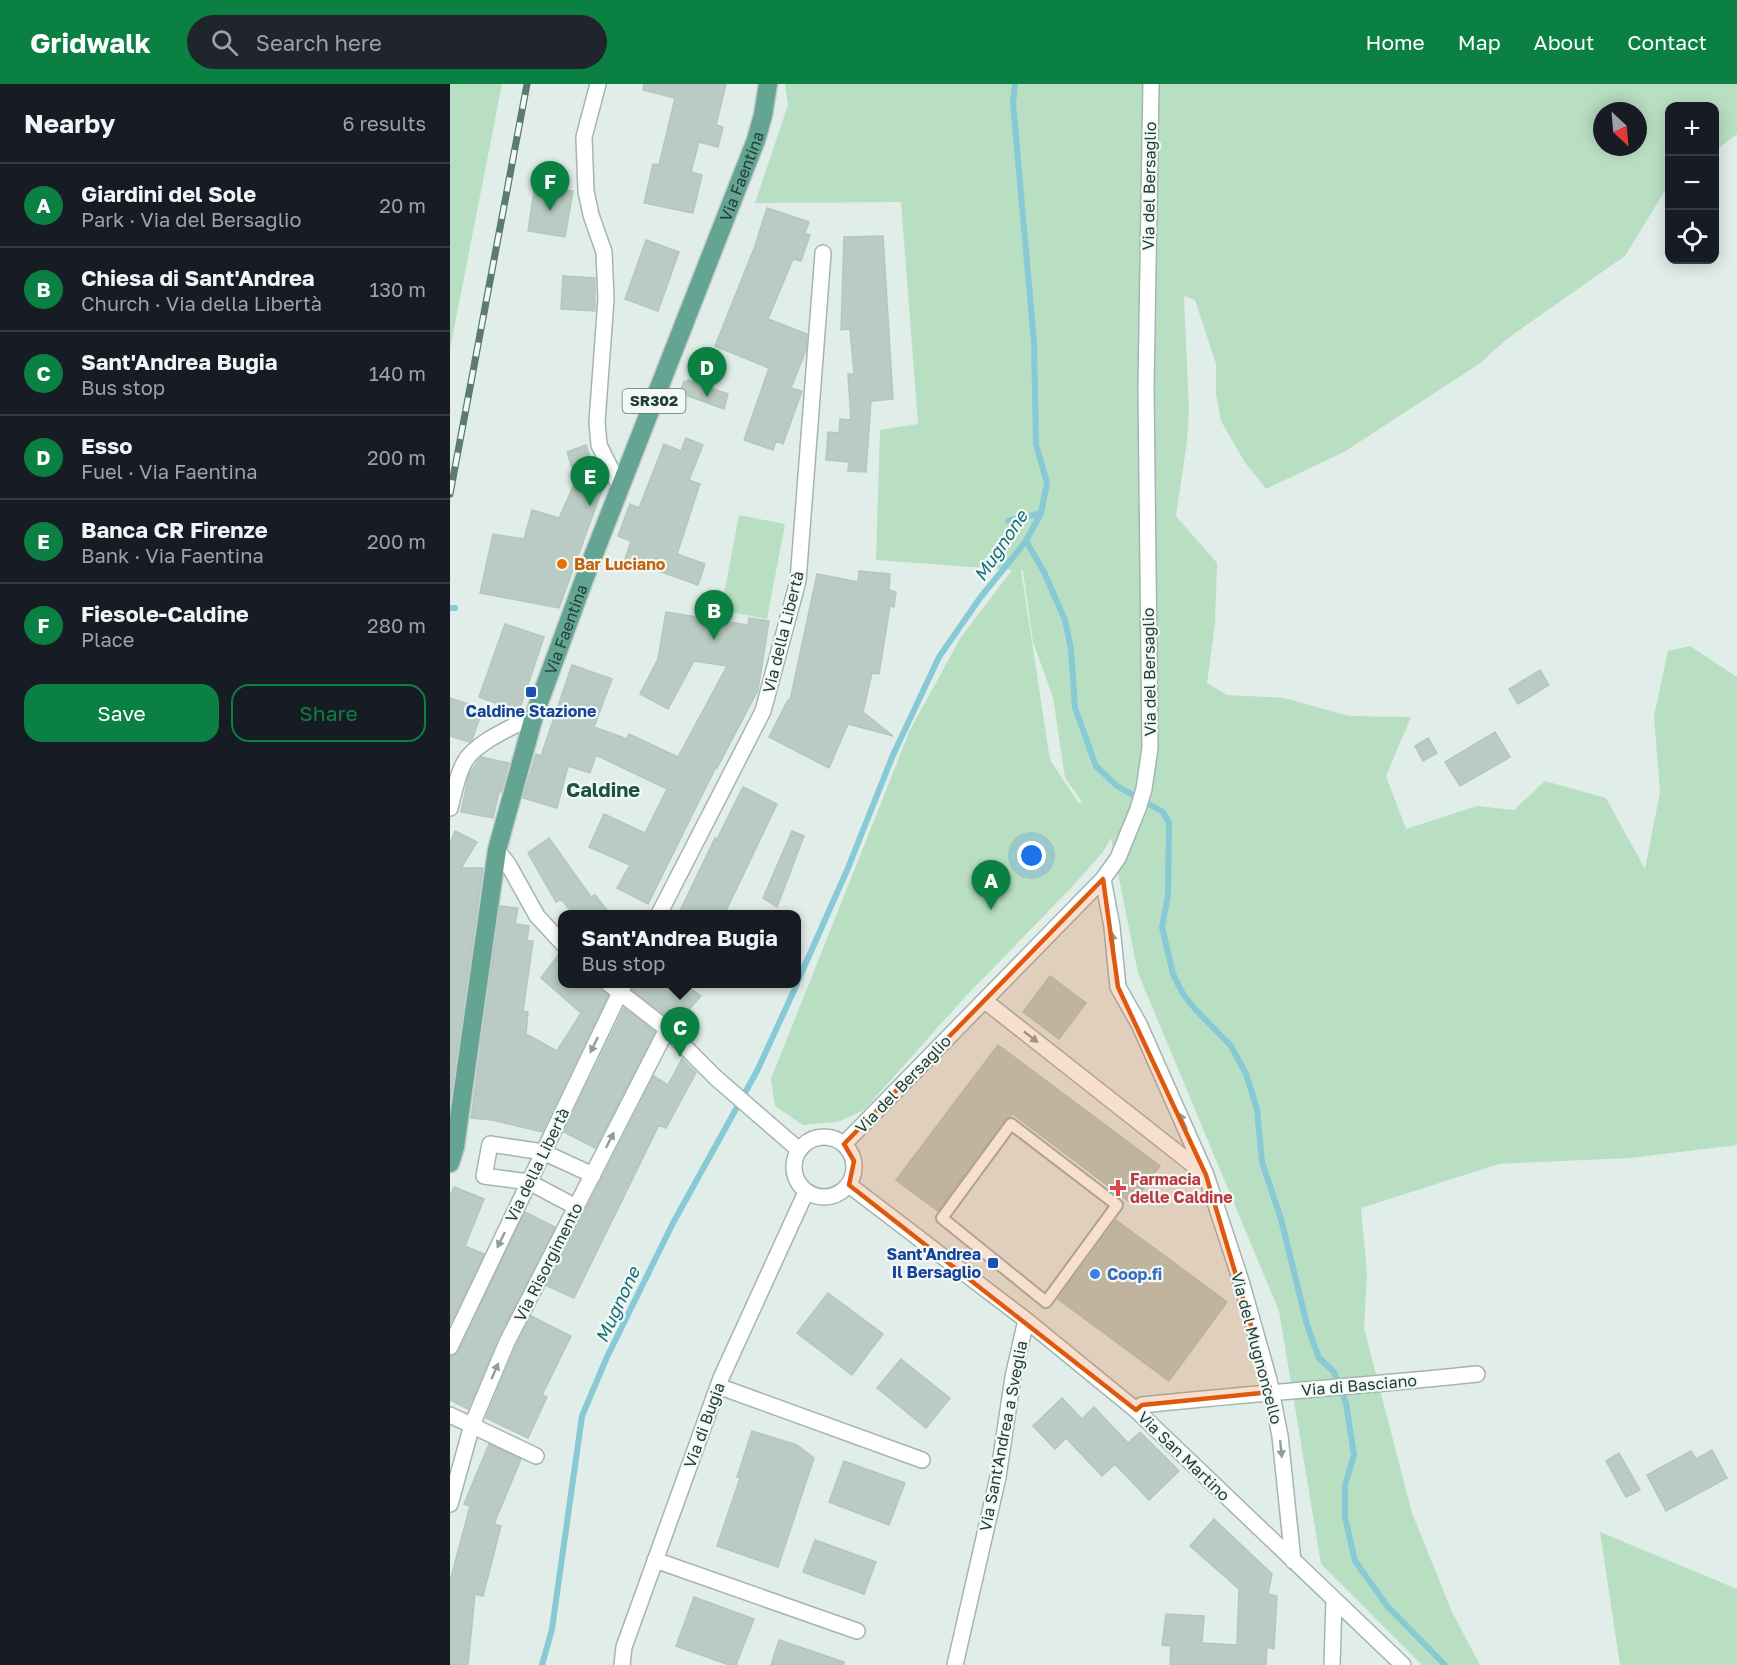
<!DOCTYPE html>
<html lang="en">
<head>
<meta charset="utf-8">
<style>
  :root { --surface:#171b24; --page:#20242c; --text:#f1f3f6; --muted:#9ea1a6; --line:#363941; --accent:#0b8043 }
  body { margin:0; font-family:"Golos Text",sans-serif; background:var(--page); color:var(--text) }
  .controls { position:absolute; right:18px; top:18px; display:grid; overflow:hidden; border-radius:12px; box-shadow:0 3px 15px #0003 }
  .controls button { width:54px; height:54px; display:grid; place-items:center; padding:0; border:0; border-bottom:2px solid var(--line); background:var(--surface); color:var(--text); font:30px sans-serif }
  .compass { position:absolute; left:1143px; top:18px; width:54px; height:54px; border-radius:50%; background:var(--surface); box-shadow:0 3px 15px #0003; rotate:154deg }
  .you { position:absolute; left:582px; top:772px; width:21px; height:21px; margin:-15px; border:4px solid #fff; border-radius:50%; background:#1a73e8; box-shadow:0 0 0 9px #1a73e833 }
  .badge { display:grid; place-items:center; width:39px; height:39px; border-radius:50%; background:var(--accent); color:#fff; font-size:20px; font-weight:700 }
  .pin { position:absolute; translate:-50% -50px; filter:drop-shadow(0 2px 3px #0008) }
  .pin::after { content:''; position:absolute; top:32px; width:21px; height:18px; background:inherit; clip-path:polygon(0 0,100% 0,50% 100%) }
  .popup { position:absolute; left:108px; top:826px; width:243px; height:78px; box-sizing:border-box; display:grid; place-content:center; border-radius:12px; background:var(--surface); filter:drop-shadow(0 2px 4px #0005); font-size:20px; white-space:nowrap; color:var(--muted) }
  .popup b { font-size:22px; color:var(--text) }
  .popup::after { content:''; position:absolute; left:50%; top:100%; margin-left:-12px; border:12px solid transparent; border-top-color:var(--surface) }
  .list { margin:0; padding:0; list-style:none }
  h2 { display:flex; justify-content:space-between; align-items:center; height:78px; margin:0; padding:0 24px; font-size:26px }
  h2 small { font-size:20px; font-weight:400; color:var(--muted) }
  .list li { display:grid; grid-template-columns:39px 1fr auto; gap:18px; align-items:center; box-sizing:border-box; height:84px; padding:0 24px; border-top:2px solid var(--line) }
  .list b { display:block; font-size:22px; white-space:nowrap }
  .list p { margin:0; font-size:20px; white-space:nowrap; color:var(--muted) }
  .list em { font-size:20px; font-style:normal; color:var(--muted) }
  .actions { display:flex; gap:12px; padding:18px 24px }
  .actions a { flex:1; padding:14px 0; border:2px solid var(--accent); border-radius:18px; text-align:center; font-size:21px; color:var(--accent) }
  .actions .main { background:var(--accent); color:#fff }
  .icon { flex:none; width:33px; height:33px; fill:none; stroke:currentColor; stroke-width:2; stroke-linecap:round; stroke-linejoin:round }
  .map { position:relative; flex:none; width:1287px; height:1581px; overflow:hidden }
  header { display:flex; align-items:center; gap:36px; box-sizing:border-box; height:84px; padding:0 30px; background:var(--accent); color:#fff }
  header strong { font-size:28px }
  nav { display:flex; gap:33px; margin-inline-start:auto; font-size:21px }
  .search { width:420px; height:54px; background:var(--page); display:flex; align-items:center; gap:15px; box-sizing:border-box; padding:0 21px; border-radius:33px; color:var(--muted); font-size:22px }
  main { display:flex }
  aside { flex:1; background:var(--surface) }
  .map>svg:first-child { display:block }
</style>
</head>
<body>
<header>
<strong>Gridwalk</strong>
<div class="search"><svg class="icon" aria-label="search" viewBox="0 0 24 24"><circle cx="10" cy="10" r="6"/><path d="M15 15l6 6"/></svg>Search here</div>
<nav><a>Home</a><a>Map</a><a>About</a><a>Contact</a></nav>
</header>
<main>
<aside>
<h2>Nearby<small>6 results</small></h2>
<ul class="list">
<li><span class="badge">A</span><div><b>Giardini del Sole</b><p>Park · Via del Bersaglio</p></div><em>20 m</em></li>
<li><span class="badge">B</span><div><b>Chiesa di Sant'Andrea</b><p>Church · Via della Libertà</p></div><em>130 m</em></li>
<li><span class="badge">C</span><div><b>Sant'Andrea Bugia</b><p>Bus stop</p></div><em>140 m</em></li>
<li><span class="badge">D</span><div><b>Esso</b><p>Fuel · Via Faentina</p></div><em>200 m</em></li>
<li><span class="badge">E</span><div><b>Banca CR Firenze</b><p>Bank · Via Faentina</p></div><em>200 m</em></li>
<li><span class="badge">F</span><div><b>Fiesole-Caldine</b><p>Place</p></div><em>280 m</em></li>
</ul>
<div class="actions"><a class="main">Save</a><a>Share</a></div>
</aside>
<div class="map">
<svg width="1287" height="1581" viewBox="0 0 1287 1581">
  <rect width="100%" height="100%" fill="#e1ede8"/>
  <path fill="#b9dfc3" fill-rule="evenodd" d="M0 0H52L0 265Z
    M335 0H1287V50L1265 67 1264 22H1220L1219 100 1175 172 1058 254 1029 280 894 368 816 405 794 377 771 337 766 310V280L745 216 734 212 739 326 737 357 726 432 767 479 765 540 757 599 777 611 834 614 899 632 961 633 936 692 956 745 1027 722 1064 726 1095 697 1156 714 1195 785 1210 708 1204 632 1218 567 1240 562 1287 593V1061L1180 1074 1049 1080 911 1124 917 1189 914 1244 962 1429 1002 1528 1030 1581H972L871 1480 829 1227 688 889 661 754 653 768 621 804 515 913 414 1026 388 1038 353 1041 325 1022 321 995 460 646 511 553 562 486 426 476 430 346 468 340 451 118 305 119 338 21ZM1152 27H1188V63H1152ZM571 486 573 487 583 558 603 613 615 694 633 719 628 718 600 676Z
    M289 431 335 440 317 535 271 526Z
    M1150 1448 1287 1505V1581H1170Z"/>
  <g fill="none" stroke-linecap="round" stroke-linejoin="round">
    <path stroke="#87c9d4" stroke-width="6" d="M558 437 591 429
      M576 457 594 488 615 536 621 565 625 624 646 682 667 702 713 728 719 739 718 811 712 843 723 890 733 910 745 925 781 962 796 990 807 1025 812 1078 831 1135 857 1241 869 1274 884 1288 896 1319 904 1371 895 1401V1433L905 1477 938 1523 995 1581
      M0 524H5
      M347 899 398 784 443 671 489 573 530 514 576 457 591 429 597 399 586 360 584 258 563 19 565 0
      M92 1581 102 1545 132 1332 157 1273 223 1139 307 987 347 900"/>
  </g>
  <path fill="#bacbc3" stroke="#b4c7bf" stroke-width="1.5" d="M194 0H276L266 41 273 43 268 63 249 58 241 88 252 91 243 129 194 119 203 80 209 81 225 14 193 6Z
    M85 101 123 107 115 153 78 147Z
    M317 124 359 138 355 149 360 151 351 177 343 175 318 235 357 250 356 266 341 304 352 307 333 360 326 357 323 366 294 356 319 284 265 262 305 162Z
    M433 152 443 315 421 317 416 388 398 387 399 378 376 376 378 348 389 349 390 335 401 336 398 290H404L400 245 391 246 394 153Z
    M196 156 229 168 208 227 175 215Z
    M113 192 145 194V227L111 225Z
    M238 296 278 310 274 325 230 309 234 297 237 298Z
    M236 354 253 361 239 396 250 400 227 470 255 480 248 501 175 475 181 457 168 452 180 420 189 424 214 360 231 367Z
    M136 361 152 406 109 524 30 509 43 450 74 455 82 426 109 434 126 396 117 368Z
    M409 487 440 490 439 506 446 508 444 523 440 522 429 590 422 589 413 628 443 652 398 640 379 684 319 653 338 616 340 617 367 490 408 498Z
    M216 528 298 541 299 534 319 537 308 606 267 684 266 683 198 820 167 804 180 781 139 763 154 730 195 749 217 705 146 671 140 689 118 682 107 724 73 714 86 670 91 672 122 581 162 595 144 643 177 655 179 650 228 673 277 582 244 577 218 625 190 610 208 575Z
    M55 540 94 553 69 627 29 613Z
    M1090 586 1099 601 1068 620 1059 605Z
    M0 614 33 625 22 656 19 658 0 652Z
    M1045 648 1060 673 1010 702 995 678Z
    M978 654 987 669 973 677 965 662Z
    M31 673 59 679 51 708H49L43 734 11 728 19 690Z
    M293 703 327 720 274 831H228L265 754 267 755Z
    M5 747 27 758 11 784H33L0 1018V759Z
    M342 747 354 752 327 823 313 814Z
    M99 754 141 813 145 811 161 831H124L111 815 106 818 78 769Z
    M50 822 68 824 65 840 79 842 77 857H83L73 927 78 928 76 950 107 967 131 929 91 894 110 869 113 870V900H144L158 911 92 1048 42 1036 21 1034Z
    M600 892 636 919 609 955 573 928Z
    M184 900H234L251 912 229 937 221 931 219 934 182 906Z
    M174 924 205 948 145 1064 114 1048Z
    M548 961 710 1082 682 1120 563 1030 555 1036 488 1127 446 1096Z
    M232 975 246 989 216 1044 209 1041 124 1214 97 1202 204 992 218 1001Z
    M4 1103 34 1115 15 1162 34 1170 0 1240V1112Z
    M75 1128 105 1143 48 1254 18 1325 0 1316V1273L9 1267Z
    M666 1136 777 1218 719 1297 608 1215Z
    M378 1209 433 1250 402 1291 347 1249Z
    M81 1232 121 1252 92 1311 97 1313 78 1354 36 1334 66 1262Z
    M451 1275 500 1314 476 1344 427 1304Z
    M612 1314 632 1335 644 1323 678 1359 690 1348 729 1387 699 1416 665 1380 652 1392 616 1354 605 1365 583 1342Z
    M302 1347 347 1361 364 1374 328 1483 267 1462 290 1394 287 1393Z
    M39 1360 71 1375 44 1440 51 1442 33 1512 25 1510 18 1581H0V1497L20 1422 14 1420Z
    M1262 1366 1277 1394 1216 1427 1197 1391 1241 1367 1246 1375Z
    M1169 1369 1190 1406 1176 1413 1156 1377Z
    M394 1377 455 1399 439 1441 379 1418Z
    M764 1435 822 1490 818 1510 827 1512 824 1565 817 1563 816 1581H720L721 1562 712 1561 716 1530 754 1532 752 1559 787 1561 789 1505 740 1462Z
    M365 1456 426 1478 414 1510 353 1488Z
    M244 1513 304 1535 286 1581H279L226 1562Z
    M329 1556 394 1578V1581H321Z"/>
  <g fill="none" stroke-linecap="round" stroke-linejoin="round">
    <g stroke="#a4b5af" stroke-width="14">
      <path id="pedestrian" d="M561 1040 667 1121 596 1218 492 1134Z"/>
    </g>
    <g stroke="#a4b5af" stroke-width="18">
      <path id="minor" d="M148 0 134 53 136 107 141 131 154 168 156 215 147 338 149 361 170 403
        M0 724C4 709 7 692 14 679 24 659 64 642 84 632
        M47 766 58 780 87 832 113 860
        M653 795 662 843 668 903 689 940 756 1091 791 1197 819 1296 830 1352 843 1477
        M209 830 313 627 348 497 373 169
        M159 900 217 945 266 994 349 1066
        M535 917 756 1091
        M344 1083a30 30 0 1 1 60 0a30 30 0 1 1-60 0Z
        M394 1060 653 795 668 774 688 725 694 705 700 664 696 304 701 0
        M399 1101 576 1236 686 1326 953 1581
        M126 1123 79 1098 34 1092 40 1060 93 1068 143 1091
        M0 1263 174 900
        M268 1302 472 1376
        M686 1326 692 1321C804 1309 915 1302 1027 1290
        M0 1331 86 1372
        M0 1420 22 1341 57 1258 217 945
        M205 1476 407 1547
        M172 1581 174 1563 271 1294 356 1108
        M505 1581 548 1393 563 1293 576 1236
        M882 1581 884 1516"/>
    </g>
    <g stroke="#c1c9c7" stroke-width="21">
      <g id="primary">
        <path id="s1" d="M0 1079 5 1063 47 766 84 632 135 493 306 56 313 31 318 0"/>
      </g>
    </g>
    <use href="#pedestrian" stroke="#fff" stroke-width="10"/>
    <use href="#minor" stroke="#fff" stroke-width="15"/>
    <use href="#primary" stroke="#64a493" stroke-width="18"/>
    <g stroke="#5b7a71" stroke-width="7">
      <path id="rail" d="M0 410 77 0"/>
    </g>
    <use href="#rail" stroke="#f2f9f5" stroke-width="4.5" stroke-dasharray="14" stroke-linecap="butt"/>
  </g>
  <defs><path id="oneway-solid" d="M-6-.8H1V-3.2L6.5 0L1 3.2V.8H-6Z" transform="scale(1.5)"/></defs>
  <g fill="#909e9a">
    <use href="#oneway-solid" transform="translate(663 857) rotate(-96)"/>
    <use href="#oneway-solid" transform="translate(581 953) rotate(38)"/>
    <use href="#oneway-solid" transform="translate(144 961) rotate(116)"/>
    <use href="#oneway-solid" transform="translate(733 1037) rotate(-115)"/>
    <use href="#oneway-solid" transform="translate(160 1056) rotate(-63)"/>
    <use href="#oneway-solid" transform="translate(51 1156) rotate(116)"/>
    <use href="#oneway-solid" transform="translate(45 1287) rotate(-67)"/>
    <use href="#oneway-solid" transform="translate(831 1365) rotate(84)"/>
  </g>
  <path fill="#de580e" fill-opacity="0.2" stroke="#de580e" stroke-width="4.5" stroke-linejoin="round" d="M653 795 668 903 756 1091 821 1308 692 1321 686 1326 399 1101 404 1077 394 1060Z"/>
  <circle fill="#e8710a" stroke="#f2f9f5" stroke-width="2" cx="112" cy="480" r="6"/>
  <g fill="#1a4fb4" stroke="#f2f9f5" stroke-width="2">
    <rect x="75" y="602" width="12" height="12" rx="3"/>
    <rect x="537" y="1173" width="12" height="12" rx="3"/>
  </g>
  <path fill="#e0444e" stroke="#f2f9f5" stroke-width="2" d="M665 1095h6v6h6v6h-6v6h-6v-6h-6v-6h6z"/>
  <circle fill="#3f7fe0" stroke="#f2f9f5" stroke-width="2" cx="645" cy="1190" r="6"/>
  <g text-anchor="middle" stroke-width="4.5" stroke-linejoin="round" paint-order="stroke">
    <rect fill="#f2f9f5" stroke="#60766f" stroke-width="1.5" x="172.5" y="305" width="63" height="24" rx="4.5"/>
    <g font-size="15" font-weight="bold" fill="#213e36">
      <text x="204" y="322">SR302</text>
    </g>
    <g font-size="16" fill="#213e36" stroke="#f2f9f5">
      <text dy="6" stroke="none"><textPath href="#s1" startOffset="1034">Via Faentina</textPath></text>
      <text transform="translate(699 102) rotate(-89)" y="6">Via del Bersaglio</text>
      <text dy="6" stroke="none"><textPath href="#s1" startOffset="548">Via Faentina</textPath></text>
      <text transform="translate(333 548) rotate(-76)" y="6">Via della Libertà</text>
      <text transform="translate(699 588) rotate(-91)" y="6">Via del Bersaglio</text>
      <text transform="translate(453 1000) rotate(-46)" y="6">Via del Bersaglio</text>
      <text transform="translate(87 1081) rotate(-64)" y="6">Via della Libertà</text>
      <text transform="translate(98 1178) rotate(-63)" y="6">Via Risorgimento</text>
      <text transform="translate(807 1264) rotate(75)" y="6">Via del Mugnoncello</text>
      <text transform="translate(909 1301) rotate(-5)" y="6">Via di Basciano</text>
      <text transform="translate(254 1341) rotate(-70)" y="6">Via di Bugia</text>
      <text transform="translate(553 1352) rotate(-79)" y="6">Via Sant'Andrea a Sveglia</text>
      <text transform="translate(734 1372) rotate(44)" y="6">Via San Martino</text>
    </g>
    <g font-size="16" font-weight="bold" fill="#c56008" stroke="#f2f9f5" text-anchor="start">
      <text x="124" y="486">Bar Luciano</text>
    </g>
    <g font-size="16" font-weight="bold" fill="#164399" stroke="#f2f9f5">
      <text x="81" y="633">Caldine Stazione</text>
      <text x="531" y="1176" text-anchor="end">Sant'Andrea<tspan x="531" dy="18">Il Bersaglio</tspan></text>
    </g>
    <g font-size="16" font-weight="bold" fill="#be3a42" stroke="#f2f9f5" text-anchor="start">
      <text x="680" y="1101">Farmacia<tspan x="680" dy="18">delle Caldine</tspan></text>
    </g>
    <g font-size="16" font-weight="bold" fill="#366cbe" stroke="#f2f9f5" text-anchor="start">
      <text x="657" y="1196">Coop.fi</text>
    </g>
    <g font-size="18" font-style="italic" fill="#186d7d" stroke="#f2f9f5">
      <text transform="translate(551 462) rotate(-56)" y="6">Mugnone</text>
      <text transform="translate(168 1221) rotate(-65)" y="6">Mugnone</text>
    </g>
    <g font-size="20" font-weight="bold" fill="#1c5144" stroke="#f2f9f5">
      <text x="153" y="713">Caldine</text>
    </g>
  </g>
</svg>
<div class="controls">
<button>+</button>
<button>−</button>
<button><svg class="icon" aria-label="locate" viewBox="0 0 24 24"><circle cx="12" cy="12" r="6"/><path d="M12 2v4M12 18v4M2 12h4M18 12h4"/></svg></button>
</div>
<svg class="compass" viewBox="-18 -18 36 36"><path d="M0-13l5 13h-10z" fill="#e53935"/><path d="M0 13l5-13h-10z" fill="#9ea1a6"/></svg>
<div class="you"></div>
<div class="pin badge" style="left:541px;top:826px">A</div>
<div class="pin badge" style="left:264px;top:556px">B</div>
<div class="pin badge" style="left:230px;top:973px">C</div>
<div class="popup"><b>Sant'Andrea Bugia</b>Bus stop</div>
<div class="pin badge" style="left:257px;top:313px">D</div>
<div class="pin badge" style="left:140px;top:422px">E</div>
<div class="pin badge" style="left:100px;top:127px">F</div>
</div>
</main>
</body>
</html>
